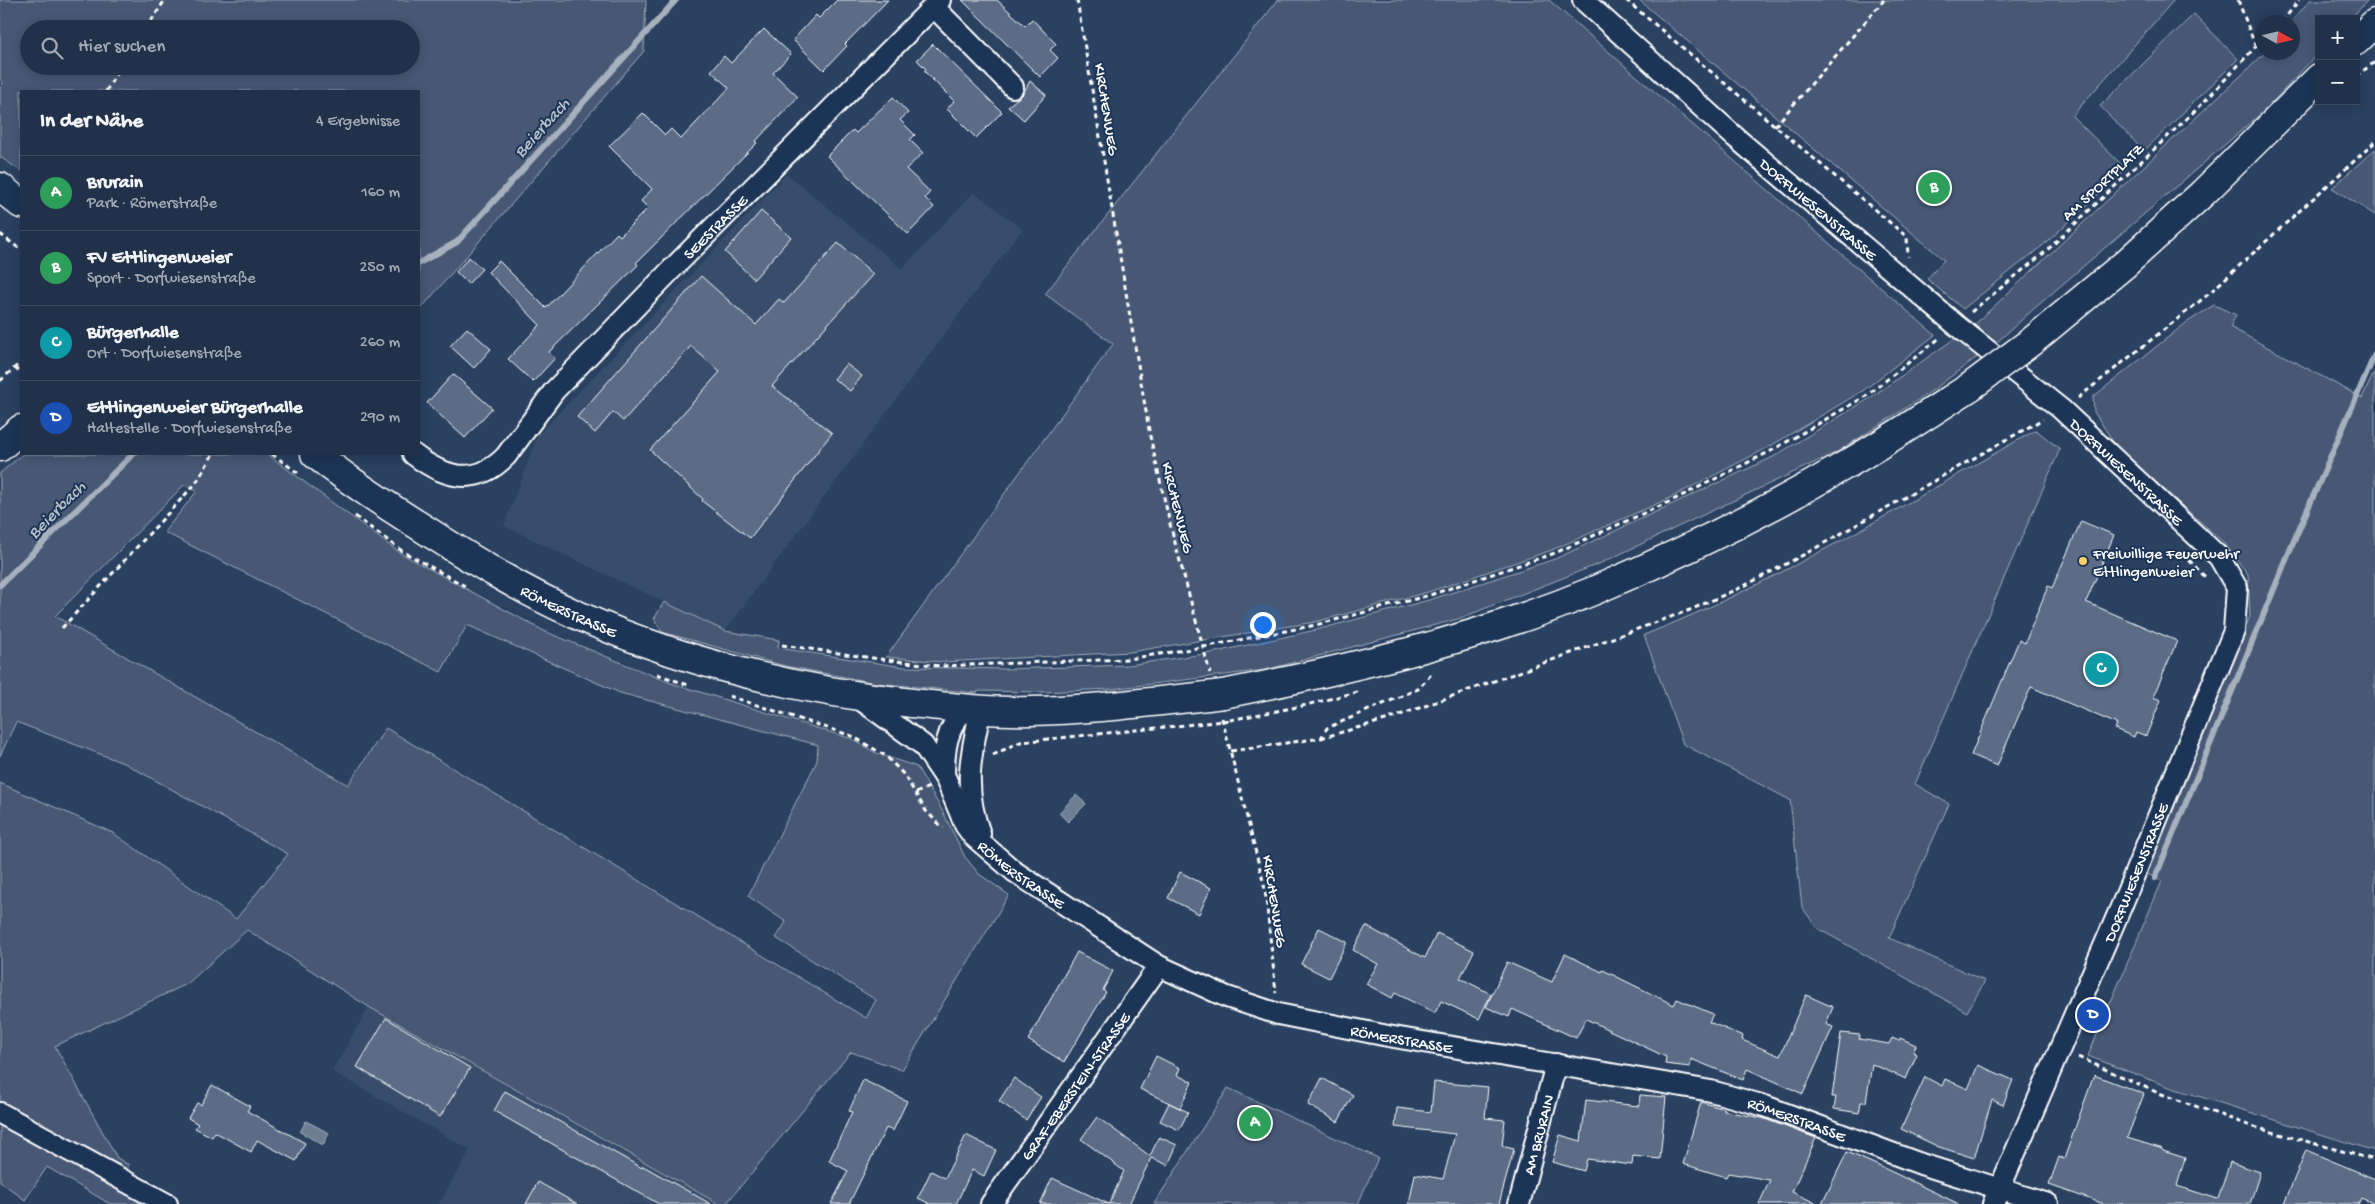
<!DOCTYPE html>
<html lang="de">
<head>
<meta charset="utf-8">
<style>
  :root { --surface:#203149; --page:#2d3d53; --text:#f1f3f6; --muted:#a2a9b4; --line:#3d4c61; --accent:#d6ab8b }
  body { margin:0; font-family:"Gochi Hand",sans-serif; background:var(--page); color:var(--text) }
  .controls { position:absolute; right:15px; top:15px; display:grid; overflow:hidden; border-radius:0px; box-shadow:0 2px 12px #0003 }
  .controls button { width:45px; height:45px; display:grid; place-items:center; padding:0; border:0; border-bottom:1px solid var(--line); background:var(--surface); color:var(--text); font:25px sans-serif }
  .compass { position:absolute; left:2255px; top:15px; width:45px; height:45px; border-radius:50%; background:var(--surface); box-shadow:0 2px 12px #0003; rotate:98deg }
  .you { position:absolute; left:1262px; top:624px; width:18px; height:18px; margin:-12px; border:4px solid #fff; border-radius:50%; background:#1a73e8; box-shadow:0 0 0 8px #1a73e833 }
  .badge { display:grid; place-items:center; width:32px; height:32px; border-radius:50%; background:var(--accent); color:#fff; font-size:16px; font-weight:700 }
  .pin { position:absolute; translate:-50% -50%; border:2px solid #fff; box-shadow:0 1px 5px #0006 }
  .list { margin:0; padding:0; list-style:none }
  h2 { display:flex; justify-content:space-between; align-items:center; height:65px; margin:0; padding:0 20px; font-size:21px }
  h2 small { font-size:16px; font-weight:400; color:var(--muted) }
  .list li { display:grid; grid-template-columns:32px 1fr auto; gap:15px; align-items:center; box-sizing:border-box; height:75px; padding:0 20px; border-top:1px solid var(--line) }
  .list b { display:block; font-size:19px; white-space:nowrap }
  .list p { margin:0; font-size:16px; white-space:nowrap; color:var(--muted) }
  .list em { font-size:16px; font-style:normal; color:var(--muted) }
  .icon { flex:none; width:28px; height:28px; fill:none; stroke:currentColor; stroke-width:2; stroke-linecap:round; stroke-linejoin:round }
  .map { position:relative; flex:none; width:2375px; height:1204px; overflow:hidden }
  .search { position:absolute; background:var(--surface); box-shadow:0 2px 12px #0003; left:20px; top:20px; width:400px; height:55px; display:flex; align-items:center; gap:12px; box-sizing:border-box; padding:0 18px; border-radius:28px; color:var(--muted); font-size:19px }
  .panel { position:absolute; background:var(--surface); box-shadow:0 2px 12px #0003; left:20px; top:90px; width:400px; height:365px; border-radius:0px }
  .map>svg:first-child { display:block }
</style>
</head>
<body>
<div class="map">
<svg width="2375" height="1204" viewBox="0 0 2375 1204">
  <rect width="100%" height="100%" fill="#2a4161"/>
  <filter id="ink" filterUnits="userSpaceOnUse"><feTurbulence type="fractalNoise" baseFrequency=".02" numOctaves="2"/><feDisplacementMap in="SourceGraphic" scale="10" xChannelSelector="R" yChannelSelector="G"/><feConvolveMatrix kernelMatrix="1 2 1 2 8 2 1 2 1" color-interpolation-filters="sRGB"/></filter>
  <g filter="url(#ink)">
    <path fill="#394e6c" d="M787 174 902 269 974 192 1022 229 725 631 504 526 538 435Z
      M369 1007 604 1141 719 1204H439L470 1150 332 1071Z"/>
    <path fill="#465975" stroke="#a2acba" fill-rule="evenodd" d="M0 0H646L644 51 419 311V91H21V171L0 157V88L3 83 0 79ZM29 29H411V66H29Z
      M1278 0H1549L1935 335 1864 390 1769 447 1670 498 1552 550 1428 592 1315 622 1130 652 942 662 886 657 1113 344 1045 294Z
      M1639 0H2174L2072 116 2126 169 2047 242 1963 309 1927 279 1944 260Z
      M2310 0H2368L2350 19H2319V52L2264 111 2036 307 1997 342 1933 390 1839 451 1601 563 1458 619 1265 670 1111 689 1042 692 978 691 977 693 877 683 785 666 662 632 654 619 664 602 725 631 779 640 778 648 904 667 1008 669 1128 665 1211 653 1316 630 1429 600 1555 559 1773 457 1867 400 1974 325 2265 53 2292 52 2291 22Z
      M2194 14 2238 59 2144 151 2100 106Z
      M2375 149V215L2332 188Z
      M2214 305 2236 315 2230 327 2362 398 2375 371V1151L2172 1088 2088 1056 2162 881 2147 874 2250 616 2248 574 2222 541 2118 449 2094 412 2093 397 2186 323Z
      M2036 430 2060 449 1915 784 1949 804 1889 938 1985 981 1967 1012 1817 928 1802 907 1790 800 1683 744 1644 635C1781 581 1908 502 2036 430Z
      M23 454H267L400 553 544 631 671 683 852 739 876 753 917 767 942 810 965 857 979 874 1009 895 902 1070 851 1052 726 1204H719L369 1007 247 930 187 984 55 1046 117 1158 129 1165 127 1169 0 1103V783L113 833 236 919 288 854 126 764 16 722 0 756V473ZM184 485 197 491 164 532 441 672 467 625 620 693 818 745 817 761 748 896 786 922 776 938 876 1000 866 1018 386 728 348 785 55 616Z
      M1228 1088 1378 1158 1358 1204H1154Z
      M0 1124 147 1204H110L47 1167 25 1200 0 1181Z"/>
    <path fill="#6d7d92" stroke="#a7b1be" d="M1076 795 1086 804 1068 822 1059 813Z
      M306 1121 329 1133 323 1145 300 1132Z"/>
    <g fill="none" stroke-linecap="round" stroke-linejoin="round">
      <path stroke="#a7b1be" stroke-width="6" d="M419 263 457 242 676 0
        M0 585 133 454
        M2155 878 2293 543 2375 354"/>
    </g>
    <path fill="#5b6c86" stroke="#fff" d="M837 0H888L845 44 847 46 824 70 793 40 816 15 819 18Z
      M962 0H997L1025 26 1032 19 1056 44 1050 50 1058 58 1040 77Z
      M764 29 791 54 773 73 798 97 755 142 757 143 636 263 638 265 549 352 555 358 533 382 508 359 540 325 488 272 499 261 546 308 617 233 620 236 648 208 641 201 652 189 609 146 643 113 665 135 671 129 681 139 729 88 711 71 724 56 731 63Z
      M933 44 1002 112 976 138 947 109 954 101 924 71 926 69 917 60Z
      M1030 81 1046 95 1024 120 1008 106 1022 95Z
      M893 97 908 113 900 120 915 135 910 140 923 153 906 169 930 192 925 198 934 207 908 234 827 156 853 130 856 133Z
      M761 211 791 237 754 279 725 252Z
      M838 243 873 274 772 386 832 433 750 538 702 501 703 499 650 450 720 372 691 346 623 421 613 412 595 433 577 417 701 276 756 325 779 299 784 303Z
      M469 257 482 269 468 284 456 272Z
      M467 328 491 349 474 368 450 346Z
      M846 364 862 376 850 391 834 379Z
      M453 374 492 408 465 438 427 403Z
      M2081 521 2114 535 2086 602 2177 641 2153 697 2161 700 2146 736 2136 732 2134 737 2115 729 2117 724 2031 687 1997 766 1971 755 2019 640 2025 643 2048 586 2052 588Z
      M1180 872 1211 888 1199 914 1168 898Z
      M1366 926 1425 958 1437 933 1474 951 1460 978 1491 994 1479 1019 1441 1001 1435 1013 1395 993 1392 998 1366 984 1378 964 1353 950Z
      M1319 928 1347 942 1329 978 1301 964Z
      M1077 952 1113 971 1103 990 1106 992 1064 1062 1028 1040Z
      M1565 954 1602 972 1603 970 1674 1005 1677 999 1713 1014 1709 1022 1743 1036 1742 1040 1780 1056 1806 995 1833 1007 1826 1024 1833 1027 1803 1094 1747 1069 1743 1080 1691 1059 1690 1067 1665 1064 1666 1057 1586 1019 1576 1038 1512 1009 1509 1017 1486 1007 1507 962 1552 982Z
      M386 1018 470 1068 440 1117 357 1067Z
      M1841 1033 1860 1035 1859 1039 1889 1044 1892 1038 1899 1041 1900 1038 1916 1045 1913 1052 1917 1054 1906 1079 1872 1064 1866 1102H1861L1859 1113 1834 1109 1836 1097H1832Z
      M1156 1056 1180 1068 1177 1075 1192 1082 1180 1108 1140 1089Z
      M1978 1065 2013 1080 2003 1105 1992 1100 1974 1158 1939 1147 1901 1129 1925 1077 1942 1086 1945 1079 1968 1089Z
      M2094 1075 2144 1094 2127 1138 2163 1149V1151L2185 1158 2177 1186 2218 1199 2230 1162 2260 1172 2250 1204H2104L2049 1185 2059 1157 2064 1159Z
      M1014 1078 1041 1097 1026 1120 999 1101Z
      M1322 1078 1353 1095 1338 1122 1308 1105Z
      M863 1080 907 1101 893 1131 886 1128 849 1204H831L848 1171 829 1161 852 1112 849 1111Z
      M1434 1082 1488 1087 1485 1118 1505 1120 1502 1146 1514 1149 1499 1204H1409L1415 1174 1443 1179 1455 1134 1395 1127 1397 1108 1431 1112Z
      M212 1085 250 1106 247 1111 305 1143 296 1161 257 1140 251 1152 215 1132 212 1137 195 1128 198 1124 188 1118 197 1103 201 1105Z
      M505 1091 642 1168 643 1166 711 1204H659L494 1111Z
      M1640 1095 1666 1097 1660 1159 1633 1156 1632 1165 1587 1159 1584 1171 1552 1162 1560 1135 1581 1141 1586 1100 1639 1106Z
      M1701 1102 1725 1109 1724 1111 1762 1118 1816 1138 1792 1192 1818 1204H1759L1770 1180 1728 1173 1726 1177 1683 1164Z
      M1169 1103 1188 1112 1179 1130 1160 1121Z
      M1097 1117 1150 1156 1159 1137 1177 1145 1168 1165 1151 1158 1129 1204H1040L1052 1178 1109 1204 1124 1171 1081 1139Z
      M966 1135 996 1150 984 1176 972 1170 956 1204H930L918 1198 931 1171 945 1178Z
      M2306 1150 2375 1179V1204L2361 1198 2358 1204H2284Z
      M1847 1152 1890 1171 1959 1204H1822Z
      M538 1182 577 1204H526Z"/>
    <g fill="none" stroke-linecap="round" stroke-linejoin="round">
      <g stroke="#fff" stroke-width="24">
        <g id="street">
          <path id="s1" d="M1583 0 1735 137 1956 325 2061 409 2219 557 2237 588 2234 631 2121 907 1993 1204"/>
          <path d="M934 7 1013 87"/>
          <path id="s2" d="M413 454C444 478 476 487 506 456L554 391 670 271 940 0"/>
          <path id="s3" d="M857 697 923 745 946 779 965 825 973 836 1015 872 1159 966 1227 997 1278 1014 1388 1036 1711 1091 1765 1106 1921 1164 2048 1204"/>
          <path d="M944 776C944 751 946 726 966 709"/>
          <path d="M980 834C963 788 970 756 981 709"/>
          <path d="M0 1113 167 1204"/>
          <path id="s4" d="M991 1204 1159 966"/>
          <path id="s5" d="M1519 1204 1556 1064"/>
        </g>
      </g>
      <g stroke="#fff" stroke-width="31">
        <g id="secondary">
          <path d="M2356 41 2375 23"/>
          <path d="M0 187 21 204"/>
          <path d="M2032 341 2125 264 2203 193 2319 78"/>
          <path d="M0 447 21 429"/>
          <path id="s6" d="M315 454C349 481 384 504 421 527 471 559 521 590 575 614 681 662 796 690 912 703 951 707 991 712 1031 711 1090 710 1149 702 1207 696"/>
          <path d="M1223 694C1349 669 1474 640 1593 591 1678 555 1762 514 1842 467 1886 442 1928 414 1970 387"/>
        </g>
      </g>
      <path stroke="#fff" stroke-width="3" stroke-dasharray="5 4" stroke-linecap="butt" d="M1077 0 1150 436 1170 524 1210 673
        M1626 0 1907 237 1908 257
        M2238 0 2255 45
        M2282 22 2299 0
        M146 29 165 0
        M2356 76 2375 62
        M106 91 121 66
        M1775 126 1884 0
        M0 234 21 250
        M1971 312 2044 253 2200 106 2262 40
        M15 368 21 374
        M0 381 21 362
        M2078 398 2205 297 2375 142
        M272 454 298 473
        M355 516 402 551 465 586
        M2189 560 2207 579
        M62 628 196 483 213 454
        M782 645 887 660 940 666 1128 659 1203 647 1316 625 1430 595 1555 553 1671 501 1771 451 1866 396 1941 337
        M657 674 691 686
        M729 696 852 736 886 756 905 776 926 811 943 828
        M1222 718 1265 889 1276 993
        M1230 720 1302 706 1361 691
        M1321 738 1389 719 1690 610 1744 586 1805 554 2043 419
        M1231 751 1321 738 1327 728 1418 689 1432 673
        M993 755 1020 742 1215 722
        M916 793 929 787
        M2078 1057 2156 1092 2254 1127 2375 1160"/>
      <use href="#street" stroke="#1d3557" stroke-width="20"/>
      <use href="#secondary" stroke="#1d3557" stroke-width="28"/>
      <g stroke="#fff" stroke-width="31" stroke-linecap="butt">
        <path id="secondary-bridge" d="M1970 387 2032 341
          M1207 696 1223 694"/>
      </g>
      <path stroke="#fff" stroke-width="3" stroke-dasharray="5 4" stroke-linecap="butt" d="M1215 722 1230 720"/>
      <use href="#secondary-bridge" stroke="#1d3557" stroke-width="28"/>
    </g>
  </g>
  <circle fill="#ffd166" stroke="#1d3557" stroke-width="2" cx="2083" cy="561" r="5"/>
  <g text-anchor="middle" stroke-width="4" stroke-linejoin="round" paint-order="stroke">
    <g font-size="16" fill="#fff" stroke="#1d3557">
      <text transform="translate(1108 109) rotate(81)" y="6">KIRCHENWEG</text>
      <text transform="translate(2102 181) rotate(-43)" y="6">AM SPORTPLATZ</text>
      <text dy="6" stroke="none"><textPath href="#s1" startOffset="315">DORFWIESENSTRASSE</textPath></text>
      <text dy="6" stroke="none"><textPath href="#s2" startOffset="415">SEESTRASSE</textPath></text>
      <text dy="6" stroke="none"><textPath href="#s1" startOffset="720">DORFWIESENSTRASSE</textPath></text>
      <text transform="translate(1179 507) rotate(76)" y="6">KIRCHENWEG</text>
      <text dy="6" stroke="none"><textPath href="#s6" startOffset="299">RÖMERSTRASSE</textPath></text>
      <text transform="translate(2135 872) rotate(-68)" y="6">DORFWIESENSTRASSE</text>
      <text dy="6" stroke="none"><textPath href="#s3" startOffset="248">RÖMERSTRASSE</textPath></text>
      <text transform="translate(1276 901) rotate(81)" y="6">KIRCHENWEG</text>
      <text dy="6" stroke="none"><textPath href="#s3" startOffset="668">RÖMERSTRASSE</textPath></text>
      <text dy="6" stroke="none"><textPath href="#s4" startOffset="145">GRAF-EBERSTEIN-STRASSE</textPath></text>
      <text dy="6" stroke="none"><textPath href="#s3" startOffset="1072">RÖMERSTRASSE</textPath></text>
      <text dy="6" stroke="none"><textPath href="#s5" startOffset="72">AM BRURAIN</textPath></text>
    </g>
    <g font-size="16" fill="#fff" stroke="#1d3557" text-anchor="start">
      <text x="2093" y="558">Freiwillige Feuerwehr<tspan x="2093" dy="18">Ettlingenweier</tspan></text>
    </g>
    <g font-size="18" font-style="italic" fill="#b6bec8" stroke="#1d3557">
      <text transform="translate(541 127) rotate(-48)" y="6">Beierbach</text>
      <text transform="translate(56 509) rotate(-45)" y="6">Beierbach</text>
    </g>
  </g>
</svg>
<div class="controls">
<button>+</button>
<button>−</button>
</div>
<svg class="compass" viewBox="-18 -18 36 36"><path d="M0-13l5 13h-10z" fill="#e53935"/><path d="M0 13l5-13h-10z" fill="#a2a9b4"/></svg>
<div class="you"></div>
<div class="pin badge" style="left:1255px;top:1123px;background:#2e9e5b">A</div>
<div class="pin badge" style="left:1934px;top:188px;background:#2e9e5b">B</div>
<div class="pin badge" style="left:2101px;top:669px;background:#0f9aa8">C</div>
<div class="pin badge" style="left:2093px;top:1015px;background:#1a4fb4">D</div>
<div class="search"><svg class="icon" aria-label="search" viewBox="0 0 24 24"><circle cx="10" cy="10" r="6"/><path d="M15 15l6 6"/></svg>Hier suchen</div>
<section class="panel">
<h2>In der Nähe<small>4 Ergebnisse</small></h2>
<ul class="list">
<li><span class="badge" style="background:#2e9e5b">A</span><div><b>Brurain</b><p>Park · Römerstraße</p></div><em>160 m</em></li>
<li><span class="badge" style="background:#2e9e5b">B</span><div><b>FV Ettlingenweier</b><p>Sport · Dorfwiesenstraße</p></div><em>250 m</em></li>
<li><span class="badge" style="background:#0f9aa8">C</span><div><b>Bürgerhalle</b><p>Ort · Dorfwiesenstraße</p></div><em>260 m</em></li>
<li><span class="badge" style="background:#1a4fb4">D</span><div><b>Ettlingenweier Bürgerhalle</b><p>Haltestelle · Dorfwiesenstraße</p></div><em>290 m</em></li>
</ul>
</section>
</div>
</body>
</html>
